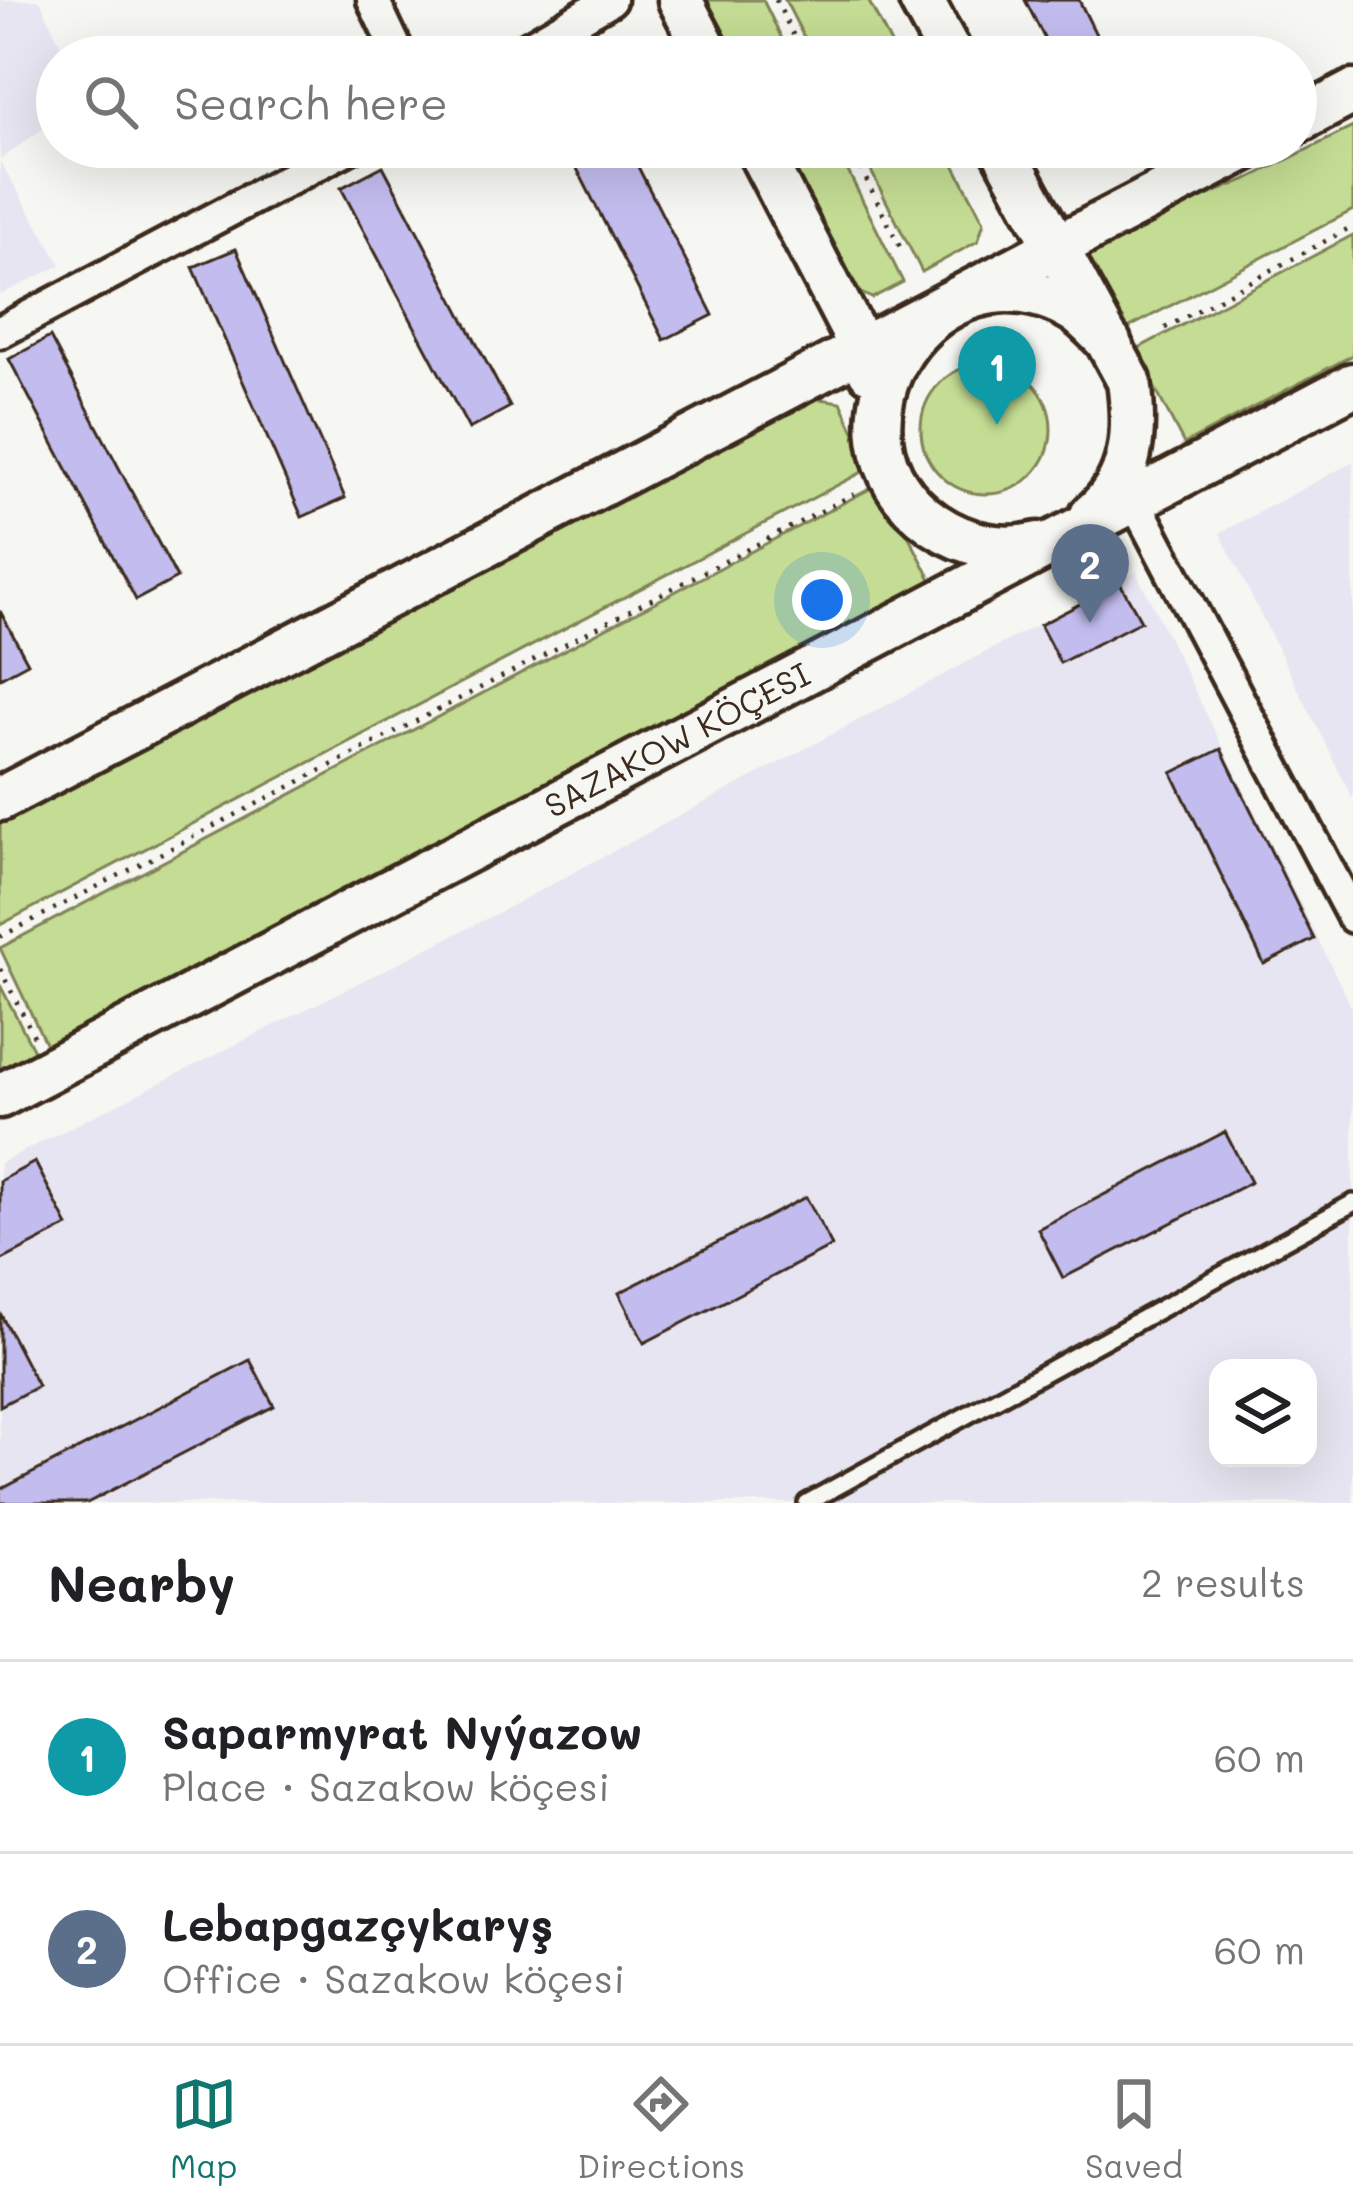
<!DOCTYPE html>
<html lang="en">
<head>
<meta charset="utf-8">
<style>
  :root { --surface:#fff; --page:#f2f2f2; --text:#202124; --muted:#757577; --line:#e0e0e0; --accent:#0f766e }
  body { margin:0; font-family:Mali,sans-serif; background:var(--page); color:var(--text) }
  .controls { position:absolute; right:36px; bottom:36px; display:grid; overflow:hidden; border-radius:24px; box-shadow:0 12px 48px #0002 }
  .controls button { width:108px; height:108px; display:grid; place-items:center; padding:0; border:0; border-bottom:3px solid var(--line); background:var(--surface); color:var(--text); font:60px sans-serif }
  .you { position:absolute; left:822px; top:600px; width:42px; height:42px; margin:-30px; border:9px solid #fff; border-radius:50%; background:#1a73e8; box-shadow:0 0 0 18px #1a73e833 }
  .badge { display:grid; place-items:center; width:78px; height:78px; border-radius:50%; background:var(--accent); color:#fff; font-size:39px; font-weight:700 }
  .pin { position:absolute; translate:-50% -99px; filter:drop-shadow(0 3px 6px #0008) }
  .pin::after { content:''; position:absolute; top:63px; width:42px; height:36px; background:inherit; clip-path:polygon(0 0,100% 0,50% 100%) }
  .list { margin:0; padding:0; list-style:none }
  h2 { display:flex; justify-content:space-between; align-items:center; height:156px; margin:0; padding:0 48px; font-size:51px }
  h2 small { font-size:39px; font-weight:400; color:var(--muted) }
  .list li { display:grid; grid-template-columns:78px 1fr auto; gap:36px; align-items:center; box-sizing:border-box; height:192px; padding:0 48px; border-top:3px solid var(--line) }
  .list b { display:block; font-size:45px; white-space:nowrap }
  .list p { margin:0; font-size:39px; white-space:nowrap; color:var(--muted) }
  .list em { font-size:39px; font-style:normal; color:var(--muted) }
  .icon { flex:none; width:66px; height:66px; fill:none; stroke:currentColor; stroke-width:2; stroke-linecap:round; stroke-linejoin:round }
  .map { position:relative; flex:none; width:1353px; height:1503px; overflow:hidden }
  .search { position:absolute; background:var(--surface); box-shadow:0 12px 48px #0002; left:36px; right:36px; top:36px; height:132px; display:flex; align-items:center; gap:30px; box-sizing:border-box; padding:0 42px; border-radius:66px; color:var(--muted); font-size:45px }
  .sheet { height:540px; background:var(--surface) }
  nav { display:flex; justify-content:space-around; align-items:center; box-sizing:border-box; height:168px; border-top:3px solid var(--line); background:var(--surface); font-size:33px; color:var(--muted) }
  nav a { display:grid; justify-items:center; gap:6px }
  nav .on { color:var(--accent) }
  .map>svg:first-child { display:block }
</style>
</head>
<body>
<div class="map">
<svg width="1353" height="1503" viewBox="0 0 1353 1503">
  <rect width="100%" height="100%" fill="#f6f6f2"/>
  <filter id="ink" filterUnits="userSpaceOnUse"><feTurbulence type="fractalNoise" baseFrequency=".00833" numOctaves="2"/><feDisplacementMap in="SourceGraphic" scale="24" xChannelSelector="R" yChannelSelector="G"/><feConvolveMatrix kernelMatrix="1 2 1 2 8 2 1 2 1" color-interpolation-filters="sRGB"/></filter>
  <g filter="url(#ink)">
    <path fill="#e7e5f1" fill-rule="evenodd" d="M0 0H40L66 57H57V118L0 160Z
      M0 161 61 265 0 295Z
      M1353 462V799L1220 533Z
      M1136 572 1353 1010V1503H0V1163L496 914ZM1218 1368H1308V1458H1218Z"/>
    <path fill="#c4dc93" stroke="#808358" stroke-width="3" d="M699 0H763L791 57H729Z
      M785 0H868L898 57H814Z
      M1353 127V210L1126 329 1080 254 1123 230 1250 178Z
      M776 147H836L903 282 872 298 850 288Z
      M859 147H945L984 222 978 241 922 272Z
      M1353 235V355L1184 444 1135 350Z
      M921 429a65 65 0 1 1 130 0a65 65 0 1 1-130 0Z
      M813 398 841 402 870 468 0 925V819Z
      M881 483 932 581 919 603 50 1053 0 948Z
      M0 985 40 1062 0 1083Z"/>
    <path fill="#c3bdef" stroke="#3b2a1e" stroke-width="3" d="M1025 0H1079L1107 57H1054Z
      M566 147H628L713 315 664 340Z
      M383 166 510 407 469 429 341 188Z
      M236 249 345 498 302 517 193 267Z
      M50 337 177 578 136 600 9 359Z
      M1120 583 1141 621 1060 663 1040 625Z
      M0 611 28 663 0 678Z
      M1221 749 1314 939 1264 964 1172 773Z
      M1225 1132 1251 1182 1063 1278 1038 1229Z
      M35 1162 68 1226 0 1261V1181Z
      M806 1197 832 1246 644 1343 619 1293Z
      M0 1313 38 1386 0 1406Z
      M250 1360 274 1406 87 1503H0V1490Z"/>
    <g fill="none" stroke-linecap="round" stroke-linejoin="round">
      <g stroke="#3b2a1e" stroke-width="24">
        <path id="lane" d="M807 1503 1353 1203"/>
      </g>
      <g stroke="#3b2a1e" stroke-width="39">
        <path id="street" d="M373 0 400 57
          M512 57 610 0
          M0 332 350 147
          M1131 485 1134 500 1353 917"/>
      </g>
      <g stroke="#3b2a1e" stroke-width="51">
        <g id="secondary">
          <path d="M680 0 710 57"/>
          <path d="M921 0 952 57"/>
          <path d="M1296 122 1353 92"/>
          <path d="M757 147 861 347 870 371"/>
          <path d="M1002 147 1129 381C1136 431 1134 480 1092 515"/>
          <path d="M1038 544C1002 553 965 545 934 524 801 431 935 227 1075 311 1087 319 1098 332 1109 342"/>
          <path d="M0 799 1248 147"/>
          <path id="s1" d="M0 1096 1353 385"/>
        </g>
      </g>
      <path stroke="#3b2a1e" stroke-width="4.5" stroke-dasharray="3 9" stroke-linecap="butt" d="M776 0 804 57
        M850 147 902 251
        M1165 328 1353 226
        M0 937 854 494
        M0 969 36 1040"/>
      <use href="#lane" stroke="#f6f6f2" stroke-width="15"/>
      <use href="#street" stroke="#f6f6f2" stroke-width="30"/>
      <use href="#secondary" stroke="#f6f6f2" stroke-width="42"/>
    </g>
  </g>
  <g text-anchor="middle" stroke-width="10" stroke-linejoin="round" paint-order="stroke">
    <g font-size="33" fill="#3b2a1e" stroke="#f6f6f2">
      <text dy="12" stroke="none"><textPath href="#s1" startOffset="765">SAZAKOW KÖÇESI</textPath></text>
    </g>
  </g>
</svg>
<div class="controls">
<button><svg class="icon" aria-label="layers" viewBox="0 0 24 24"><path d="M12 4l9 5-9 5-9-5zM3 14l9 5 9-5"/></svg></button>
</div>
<div class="you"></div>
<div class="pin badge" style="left:997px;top:425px;background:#0f9aa8">1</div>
<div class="pin badge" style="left:1090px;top:623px;background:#5c6f8a">2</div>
<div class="search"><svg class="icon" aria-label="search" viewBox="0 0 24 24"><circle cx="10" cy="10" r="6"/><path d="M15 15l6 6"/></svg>Search here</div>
</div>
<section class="sheet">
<h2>Nearby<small>2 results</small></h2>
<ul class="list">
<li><span class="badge" style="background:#0f9aa8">1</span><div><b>Saparmyrat Nyýazow</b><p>Place · Sazakow köçesi</p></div><em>60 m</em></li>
<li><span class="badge" style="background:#5c6f8a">2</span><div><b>Lebapgazçykaryş</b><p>Office · Sazakow köçesi</p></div><em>60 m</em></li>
</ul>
</section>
<nav>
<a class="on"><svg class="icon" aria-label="map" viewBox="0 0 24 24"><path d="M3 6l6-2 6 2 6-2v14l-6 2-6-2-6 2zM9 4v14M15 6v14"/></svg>Map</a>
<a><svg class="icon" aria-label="directions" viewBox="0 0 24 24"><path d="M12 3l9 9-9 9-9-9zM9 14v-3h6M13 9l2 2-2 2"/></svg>Directions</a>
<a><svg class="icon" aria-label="saved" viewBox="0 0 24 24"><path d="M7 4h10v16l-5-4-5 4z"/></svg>Saved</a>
</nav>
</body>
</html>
